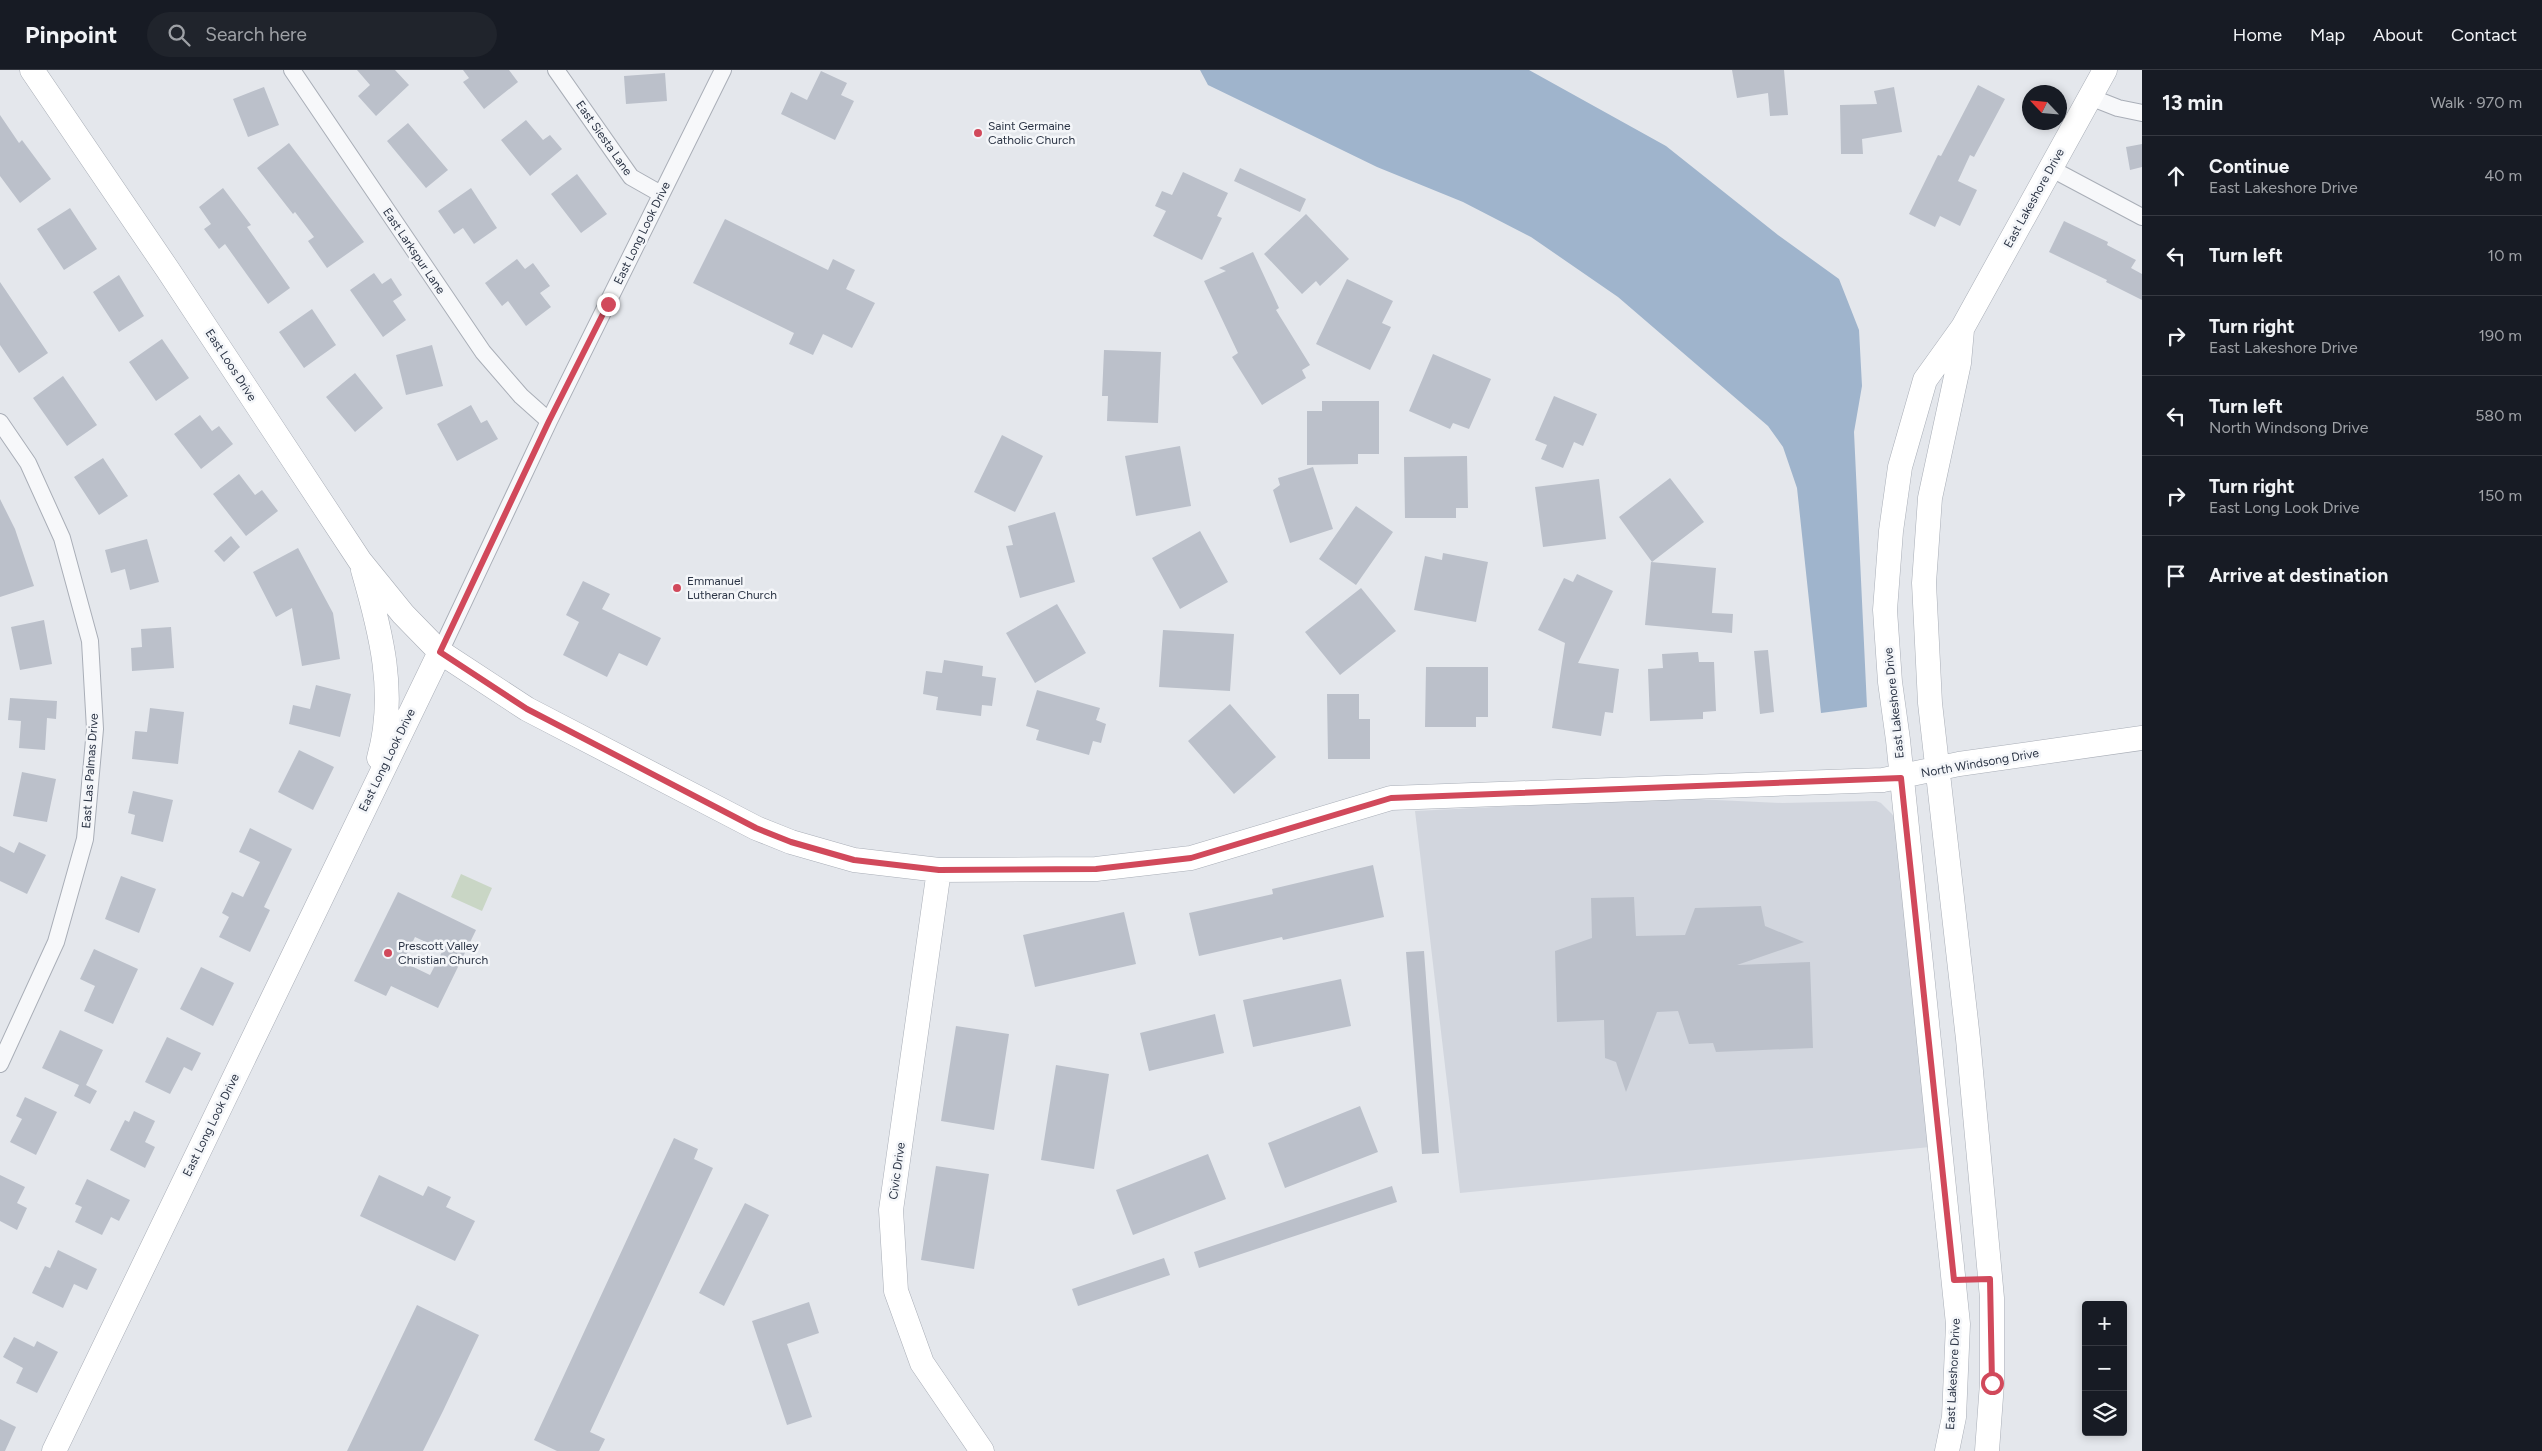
<!DOCTYPE html>
<html lang="en">
<head>
<meta charset="utf-8">
<style>
  :root { --surface:#171b24; --page:#20242c; --text:#f1f3f6; --muted:#9ea1a6; --line:#363941 }
  body { margin:0; font-family:Figtree,sans-serif; background:var(--page); color:var(--text) }
  .controls { position:absolute; right:15px; bottom:15px; display:grid; overflow:hidden; border-radius:5px; box-shadow:0 2px 8px #0003 }
  .controls button { width:45px; height:45px; display:grid; place-items:center; padding:0; border:0; border-bottom:1px solid var(--line); background:var(--surface); color:var(--text); font:25px sans-serif }
  .compass { position:absolute; left:2022px; top:15px; width:45px; height:45px; border-radius:50%; background:var(--surface); box-shadow:0 2px 8px #0003; rotate:296deg }
  .stop { position:absolute; width:15px; height:15px; margin:-11px; border:4px solid #d1495b; border-radius:50%; background:#fff }
  .stop.end { background:#d1495b; border-color:#fff; box-shadow:0 1px 5px #0008 }
  .list { margin:0; padding:0; list-style:none }
  h2 { display:flex; justify-content:space-between; align-items:center; height:65px; margin:0; padding:0 20px; font-size:21px }
  h2 small { font-size:16px; font-weight:400; color:var(--muted) }
  .list li { display:grid; grid-template-columns:32px 1fr auto; gap:15px; align-items:center; box-sizing:border-box; height:80px; padding:0 20px; border-top:1px solid var(--line) }
  .list b { display:block; font-size:19px; white-space:nowrap }
  .list p { margin:0; font-size:16px; white-space:nowrap; color:var(--muted) }
  .list em { font-size:16px; font-style:normal; color:var(--muted) }
  .icon { flex:none; width:28px; height:28px; fill:none; stroke:currentColor; stroke-width:2; stroke-linecap:round; stroke-linejoin:round }
  .map { position:relative; flex:none; width:2142px; height:1381px; overflow:hidden }
  header { display:flex; align-items:center; gap:30px; box-sizing:border-box; height:70px; padding:0 25px; background:var(--surface); border-bottom:1px solid var(--line) }
  header strong { font-size:24px }
  nav { display:flex; gap:28px; margin-inline-start:auto; font-size:18px }
  .search { width:350px; height:45px; background:var(--page); display:flex; align-items:center; gap:12px; box-sizing:border-box; padding:0 18px; border-radius:28px; color:var(--muted); font-size:19px }
  main { display:flex }
  aside { flex:1; background:var(--surface) }
  .map>svg:first-child { display:block }
</style>
</head>
<body>
<header>
<strong>Pinpoint</strong>
<div class="search"><svg class="icon" aria-label="search" viewBox="0 0 24 24"><circle cx="10" cy="10" r="6"/><path d="M15 15l6 6"/></svg>Search here</div>
<nav><a>Home</a><a>Map</a><a>About</a><a>Contact</a></nav>
</header>
<main>
<div class="map">
<svg width="2142" height="1381" viewBox="0 0 2142 1381">
  <rect width="100%" height="100%" fill="#e4e7ec"/>
  <path fill="#d2d6de" d="M1674 728 1782 733 1876 731 1881 733 1892 744 1895 749 1930 1077 1460 1123 1415 741Z"/>
  <path fill="#c9d6c5" d="M461 804 492 818 482 841 451 827Z"/>
  <path fill="#9fb4cc" d="M1200 0H1529L1666 76 1778 165 1839 209 1859 260 1862 316 1854 362 1867 637 1821 643 1797 418 1783 377 1768 356 1618 227 1531 167 1463 132 1377 97 1208 15Z"/>
  <path fill="#bbc0ca" fill-rule="evenodd" d="M357 0H395L409 15 376 46 358 26 370 15Z
    M463 0H509L518 12 484 39 463 12 469 8Z
    M1732 0H1784L1788 45 1770 46 1768 23 1737 28Z
    M821 1 847 13 841 25 854 31 835 70 781 44 791 22 807 30Z
    M665 3 667 31 626 34 624 6Z
    M1978 15 2005 29 1974 87 1970 85 1958 111 1977 120 1960 156 1940 146 1935 157 1909 144 1938 85 1941 86Z
    M264 17 279 55 248 67 233 29Z
    M1894 17 1902 62 1862 69 1863 84H1841L1840 35 1877 34 1874 21Z
    M0 45 19 73 22 70 51 109 20 133 0 106Z
    M526 50 543 70 550 65 562 79 530 106 501 70Z
    M408 53 448 100 426 118 387 71Z
    M289 73 364 172 327 198 308 171 314 167 295 142 293 144 257 98Z
    M2142 74V97L2130 100 2126 77Z
    M1240 98 1306 129 1300 142 1234 111Z
    M1183 102 1228 123 1217 146 1222 148 1202 190 1153 166 1166 141 1155 136 1162 121 1172 125Z
    M577 104 607 144 581 163 551 124Z
    M223 118 251 155 247 157 290 218 268 234 225 174 219 179 204 159 211 154 199 137Z
    M471 118 497 158 474 174 463 158 454 164 438 141Z
    M70 138 97 179 64 200 37 159Z
    M1306 144 1349 189 1320 216 1316 211 1302 224 1264 184Z
    M725 149 828 200 833 189 855 200 846 219 875 233 852 278 823 264 813 285 789 274 794 263 693 213Z
    M2064 151 2108 172 2107 175 2136 190 2131 198 2142 204V230L2106 212 2107 210 2049 182Z
    M1253 182 1279 238 1276 240 1310 295 1302 300 1306 308 1262 335 1232 287 1238 283 1204 211 1226 201 1219 198Z
    M517 189 525 199 533 193 550 216 540 223 551 237 526 256 508 231 502 236 485 213Z
    M374 203 382 214 391 208 402 225 393 231 406 250 383 267 350 220Z
    M119 205 144 246 119 262 93 222Z
    M1347 209 1393 231 1382 253 1391 257 1370 300 1316 274Z
    M0 212 48 283 19 303 0 275Z
    M312 239 336 275 304 298 279 262Z
    M162 269 189 308 156 331 129 292Z
    M432 275 443 316 406 325 396 285Z
    M1104 280 1161 282 1158 353 1107 351 1108 326H1102Z
    M1433 284 1491 309 1469 359 1453 353 1450 359 1409 341Z
    M355 303 383 338 355 362 326 327Z
    M63 306 97 355 67 376 33 328Z
    M1554 326 1597 344 1583 376 1574 372 1563 398 1541 389 1547 375 1535 370Z
    M1322 331H1379V384H1358V394L1307 395V341H1322Z
    M471 335 481 353 487 350 498 369 457 391 437 354Z
    M200 345 212 361 219 356 233 374 201 399 174 364Z
    M1002 365 1043 386 1015 442 974 422Z
    M1180 376 1191 436 1136 446 1125 386Z
    M1467 386 1468 438H1456V448H1405L1404 387Z
    M103 388 128 426 99 445 74 407Z
    M1313 397 1333 459 1290 473 1273 420 1280 415 1278 408Z
    M239 404 255 425 262 420 278 441 246 466 213 424Z
    M1670 408 1704 452 1652 492 1619 447Z
    M1599 409 1606 469 1543 477 1535 417Z
    M0 429 15 459 34 516 0 527Z
    M1356 436 1393 462 1356 515 1319 489Z
    M1055 442 1075 512 1020 528 1006 476 1013 475 1008 456Z
    M1200 461 1228 512 1180 539 1152 488Z
    M231 466 240 477 224 492 214 481Z
    M147 469 159 512 130 520 125 499 111 503 105 480Z
    M298 478 333 543 340 589 302 596 292 538 276 547 253 502Z
    M1443 483 1488 492 1476 552 1414 540 1425 486 1442 490Z
    M1651 492 1716 498 1712 543 1733 544 1732 563 1645 555Z
    M1577 504 1613 521 1578 593 1619 599 1613 643 1605 642 1601 666 1552 658 1565 573 1538 560 1564 508 1573 512Z
    M583 511 610 524 602 539 661 568 647 596 619 583 607 607 563 585 579 552 566 545Z
    M1361 518 1396 561 1340 605 1305 562Z
    M1057 534 1086 583 1035 613 1006 563Z
    M44 550 52 594 20 600 11 557Z
    M171 557 174 598 132 601 131 578 142 577 141 559Z
    M1163 560 1234 564 1230 621 1159 617Z
    M1768 580 1774 642 1760 644 1754 581Z
    M1698 582 1699 592H1714L1716 641 1703 642V649L1650 651 1648 599 1663 598 1662 584Z
    M944 590 983 596 982 606 996 608 992 636 982 635 981 646 936 640 938 627 923 624 926 601 942 603Z
    M1426 597H1488V647H1476V657H1425Z
    M316 615 351 624 340 667 289 654 293 635 310 639Z
    M1037 620 1100 638 1096 650 1106 654 1101 673 1093 671 1089 685 1036 670 1039 660 1026 656Z
    M1327 624H1359V649H1370V689H1328Z
    M10 628 57 631 56 649 47 648 45 680 19 678 21 651 8 650Z
    M1230 634 1276 687 1234 724 1188 671Z
    M150 638 184 642 178 694 132 689 135 661 147 662Z
    M299 680 334 697 313 740 278 722Z
    M22 702 56 709 47 752 13 746Z
    M133 721 173 730 163 772 131 764 135 745 128 743Z
    M250 758 292 779 264 837 270 840 250 882 219 867 229 847 222 843 232 822 243 827 260 792 239 782Z
    M19 772 46 785 27 824 0 811V776L14 783Z
    M1373 795 1384 847 1283 870 1282 867 1199 886 1189 843 1273 824 1272 819Z
    M121 806 156 819 139 863 105 849Z
    M398 822 476 860 438 938 391 916 386 926 354 911ZM415 867 443 880 430 905 403 892Z
    M1634 827 1636 866 1685 865 1695 838 1761 836 1765 856 1804 872 1737 895 1810 892 1813 978 1716 982 1713 973 1689 974 1678 941 1657 942 1626 1022 1616 992 1605 988 1604 950 1557 952 1555 881 1592 868 1591 828Z
    M1124 842 1136 894 1035 917 1023 865Z
    M94 879 138 899 113 954 84 941 95 916 80 909Z
    M1424 881 1439 1083 1422 1084 1406 882Z
    M201 897 234 913 213 956 180 939Z
    M1341 909 1351 956 1253 977 1243 930Z
    M1215 944 1224 983 1149 1001 1140 963Z
    M956 956 1009 964 994 1060 941 1051Z
    M60 960 103 980 86 1015 97 1021 90 1034 74 1026 79 1015 42 998Z
    M167 967 201 983 192 1001 184 997 170 1024 145 1012Z
    M1056 995 1109 1004 1094 1099 1041 1090Z
    M25 1027 57 1042 36 1085 10 1072 22 1049 16 1046Z
    M1360 1036 1378 1082 1285 1118 1268 1073Z
    M134 1041 155 1051 145 1072 155 1077 145 1098 110 1080 125 1050 129 1052Z
    M674 1068 698 1079 694 1089 713 1098 590 1362 605 1369 599 1381H557L534 1370Z
    M1208 1084 1226 1129 1133 1165 1116 1120Z
    M936 1096 989 1104 974 1199 921 1190Z
    M0 1105 25 1117 17 1133 27 1138 17 1160 0 1151Z
    M379 1105 423 1126 428 1116 451 1127 446 1137 475 1151 455 1191 360 1146Z
    M87 1109 130 1130 119 1151 111 1147 102 1165 75 1152 82 1137 75 1134Z
    M1392 1116 1397 1132 1199 1198 1194 1182Z
    M745 1133 769 1145 724 1236 699 1223Z
    M58 1180 97 1199 87 1220 74 1214 63 1238 32 1223 45 1196 50 1198Z
    M1164 1188 1170 1205 1078 1236 1072 1219Z
    M809 1232 819 1263 787 1274 812 1347 787 1355 752 1251Z
    M417 1235 479 1265 443 1341 423 1381H347Z
    M14 1267 34 1277 37 1271 58 1282 37 1323 16 1313 23 1298 3 1287Z
    M0 1349 16 1357 5 1381H0Z"/>
  <g fill="none" stroke-linecap="round" stroke-linejoin="round">
    <g stroke="#a9aeb7" stroke-width="18">
      <path id="street" d="M292 0 483 282 521 326 549 351
        M556 0 631 107 661 124
        M2090 27 2118 38 2142 43
        M2050 98 2142 147
        M0 352 28 393 62 468 90 571 95 659 85 769 56 872 0 994
        M440 582 549 351 723 0"/>
    </g>
    <g stroke="#a9aeb7" stroke-width="25">
      <path id="secondary" d="M32 0 168 200 360 491 403 544 440 582 527 639 756 758 791 772 854 790 939 800 1096 799 1191 788 1391 728 1883 710 1959 694 2142 668
        M1962 260 1959 293 1930 428 1924 513 1930 633 1968 969 1992 1228V1313L1987 1381
        M363 500C381 562 397 624 379 688
        M939 800 891 1140 896 1221 922 1293 982 1381
        M54 1381 440 582
        M1947 1381 1954 1347 1958 1254 1898 670 1890 612 1885 540 1891 461 1900 397 1925 310 1963 257 2105 0"/>
    </g>
    <use href="#street" stroke="#f7f8fa" stroke-width="16"/>
    <use href="#secondary" stroke="#fff" stroke-width="24"/>
  </g>
  <g fill="none" stroke-linecap="round" stroke-linejoin="round">
    <path stroke="#d1495b" stroke-width="6" d="M608 234 549 351 440 582 527 639 756 758 791 772 854 790 939 800 1096 799 1191 788 1391 728 1901 708 1954 1210 1990 1209 1992 1313"/>
  </g>
  <g fill="#d1495b" stroke="#f4f6f9" stroke-width="2">
    <circle cx="978" cy="63" r="5"/>
    <circle cx="677" cy="518" r="5"/>
    <circle cx="388" cy="883" r="5"/>
  </g>
  <g text-anchor="middle" stroke-width="5" stroke-linejoin="round" paint-order="stroke">
    <g font-size="12" fill="#2b3445" stroke="#f4f6f9" text-anchor="start">
      <text x="988" y="60">Saint Germaine<tspan x="988" dy="14">Catholic Church</tspan></text>
      <text x="687" y="515">Emmanuel<tspan x="687" dy="14">Lutheran Church</tspan></text>
      <text x="398" y="880">Prescott Valley<tspan x="398" dy="14">Christian Church</tspan></text>
    </g>
    <g font-size="12" fill="#2b3445" stroke="#f4f6f9">
      <text transform="translate(604 68) rotate(55)" y="4">East Siesta Lane</text>
      <text transform="translate(2034 128) rotate(-61)" y="4">East Lakeshore Drive</text>
      <text transform="translate(642 163) rotate(-64)" y="4">East Long Look Drive</text>
      <text transform="translate(414 181) rotate(56)" y="4">East Larkspur Lane</text>
      <text transform="translate(231 295) rotate(57)" y="4">East Loos Drive</text>
      <text transform="translate(1894 633) rotate(-96)" y="4">East Lakeshore Drive</text>
      <text transform="translate(387 690) rotate(-64)" y="4">East Long Look Drive</text>
      <text transform="translate(1980 693) rotate(-10)" y="4">North Windsong Drive</text>
      <text transform="translate(90 701) rotate(-86)" y="4">East Las Palmas Drive</text>
      <text transform="translate(211 1055) rotate(-64)" y="4">East Long Look Drive</text>
      <text transform="translate(897 1101) rotate(-82)" y="4">Civic Drive</text>
      <text transform="translate(1953 1304) rotate(-87)" y="4">East Lakeshore Drive</text>
    </g>
  </g>
</svg>
<div class="controls">
<button>+</button>
<button>−</button>
<button><svg class="icon" aria-label="layers" viewBox="0 0 24 24"><path d="M12 4l9 5-9 5-9-5zM3 14l9 5 9-5"/></svg></button>
</div>
<svg class="compass" viewBox="-18 -18 36 36"><path d="M0-13l5 13h-10z" fill="#e53935"/><path d="M0 13l5-13h-10z" fill="#9ea1a6"/></svg>
<div class="stop" style="left:1992px;top:1313px"></div>
<div class="stop end" style="left:608px;top:234px"></div>
</div>
<aside>
<h2>13 min<small>Walk · 970 m</small></h2>
<ul class="list">
<li><svg class="icon" aria-label="ahead" viewBox="0 0 24 24"><path d="M12 20V5M6 11l6-6 6 6"/></svg><div><b>Continue</b><p>East Lakeshore Drive</p></div><em>40 m</em></li>
<li><svg class="icon" aria-label="left" viewBox="0 0 24 24"><path d="M17 20v-9H6M10 6l-5 5 5 5"/></svg><div><b>Turn left</b></div><em>10 m</em></li>
<li><svg class="icon" aria-label="right" viewBox="0 0 24 24"><path d="M7 20v-9h11M14 6l5 5-5 5"/></svg><div><b>Turn right</b><p>East Lakeshore Drive</p></div><em>190 m</em></li>
<li><svg class="icon" aria-label="left" viewBox="0 0 24 24"><path d="M17 20v-9H6M10 6l-5 5 5 5"/></svg><div><b>Turn left</b><p>North Windsong Drive</p></div><em>580 m</em></li>
<li><svg class="icon" aria-label="right" viewBox="0 0 24 24"><path d="M7 20v-9h11M14 6l5 5-5 5"/></svg><div><b>Turn right</b><p>East Long Look Drive</p></div><em>150 m</em></li>
<li><svg class="icon" aria-label="arrive" viewBox="0 0 24 24"><path d="M6 21V4h12l-3 4 3 4H6"/></svg><div><b>Arrive at destination</b></div></li>
</ul>
</aside>
</main>
</body>
</html>
